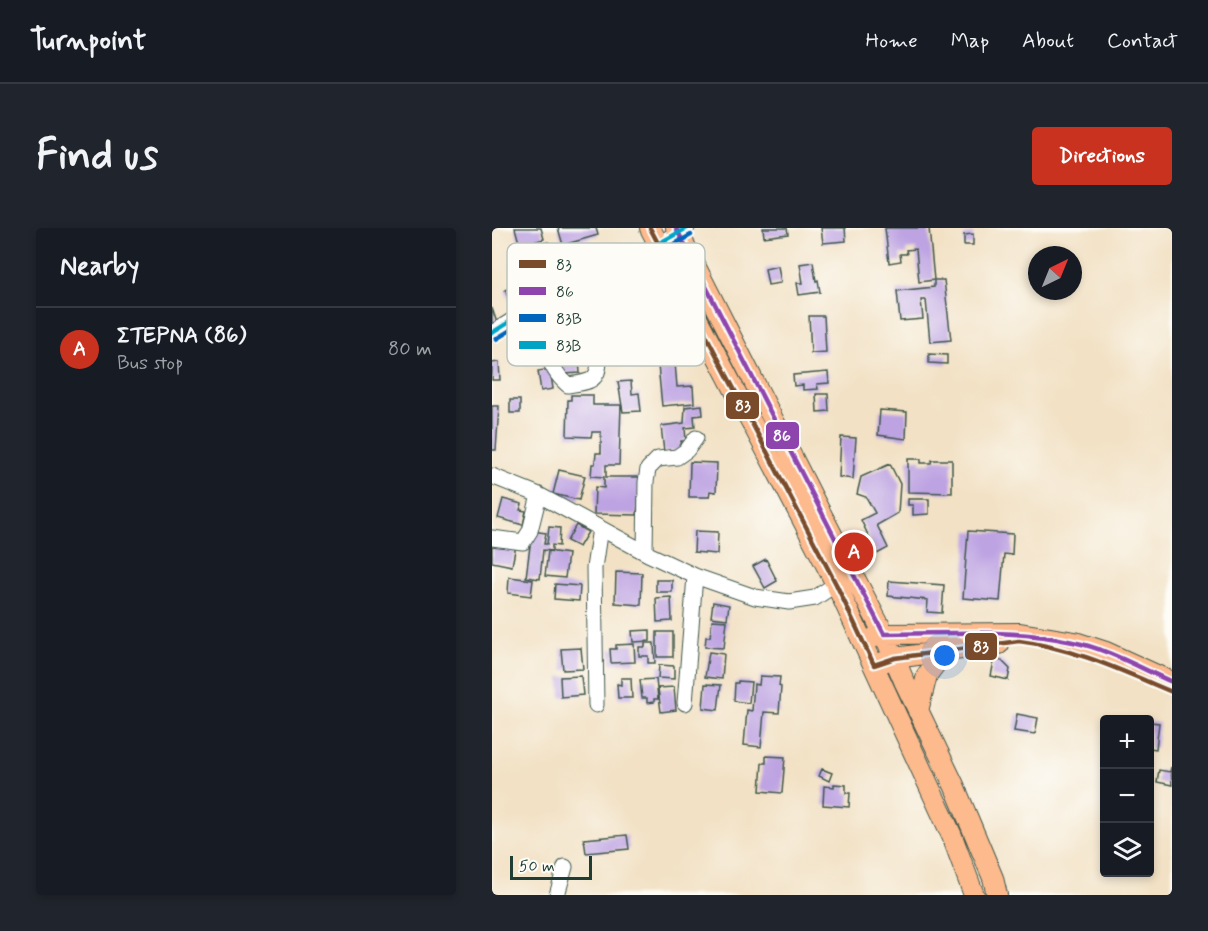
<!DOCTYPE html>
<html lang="en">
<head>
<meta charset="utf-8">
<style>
  :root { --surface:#171b24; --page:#20242c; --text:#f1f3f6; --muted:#9ea1a6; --line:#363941; --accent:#c8321e }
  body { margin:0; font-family:Mynerve,sans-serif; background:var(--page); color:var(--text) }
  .controls { position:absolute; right:18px; bottom:18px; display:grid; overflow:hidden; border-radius:6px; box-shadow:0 3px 9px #0003 }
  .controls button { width:54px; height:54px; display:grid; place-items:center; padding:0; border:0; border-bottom:2px solid var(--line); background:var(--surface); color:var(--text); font:30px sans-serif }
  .compass { position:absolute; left:536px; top:18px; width:54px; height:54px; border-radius:50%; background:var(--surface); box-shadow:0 3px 9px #0003; rotate:43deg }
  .scale { position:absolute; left:18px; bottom:15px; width:82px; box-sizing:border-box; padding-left:6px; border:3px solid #1f3d34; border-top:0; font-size:16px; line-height:21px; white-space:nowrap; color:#1f3d34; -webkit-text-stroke:4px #fdfcf7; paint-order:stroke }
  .you { position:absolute; left:453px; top:428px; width:21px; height:21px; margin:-15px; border:4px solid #fff; border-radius:50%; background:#1a73e8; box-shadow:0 0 0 9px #1a73e833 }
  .badge { display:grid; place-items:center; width:39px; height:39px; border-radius:50%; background:var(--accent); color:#fff; font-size:20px; font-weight:700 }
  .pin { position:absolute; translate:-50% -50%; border:3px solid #fff; box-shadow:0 2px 6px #0006 }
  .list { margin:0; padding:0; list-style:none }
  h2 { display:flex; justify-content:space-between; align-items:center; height:78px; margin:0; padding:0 24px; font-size:26px }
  h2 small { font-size:20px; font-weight:400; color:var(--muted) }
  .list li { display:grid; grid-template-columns:39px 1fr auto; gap:18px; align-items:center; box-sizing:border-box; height:84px; padding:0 24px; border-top:2px solid var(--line) }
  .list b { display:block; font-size:22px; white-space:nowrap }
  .list p { margin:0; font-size:20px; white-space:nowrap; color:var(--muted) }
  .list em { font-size:20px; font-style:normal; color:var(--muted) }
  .icon { flex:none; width:33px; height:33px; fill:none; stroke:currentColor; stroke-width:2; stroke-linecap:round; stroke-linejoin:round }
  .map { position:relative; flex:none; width:680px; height:667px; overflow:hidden; border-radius:6px }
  header { display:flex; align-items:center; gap:36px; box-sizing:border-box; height:84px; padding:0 30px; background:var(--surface); border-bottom:2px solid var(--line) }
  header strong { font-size:28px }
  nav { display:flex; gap:33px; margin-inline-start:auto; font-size:21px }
  .intro { display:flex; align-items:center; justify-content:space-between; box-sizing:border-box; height:144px; padding:0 36px }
  h1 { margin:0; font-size:42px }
  .button { padding:15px 27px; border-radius:6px; background:var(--accent); color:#fff; font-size:21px; font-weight:700 }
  main { display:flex; gap:36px; padding:0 36px }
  aside { flex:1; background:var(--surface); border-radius:6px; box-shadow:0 3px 9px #0003 }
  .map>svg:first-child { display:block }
</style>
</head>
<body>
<header>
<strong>Turnpoint</strong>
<nav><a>Home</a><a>Map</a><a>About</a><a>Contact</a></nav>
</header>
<div class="intro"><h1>Find us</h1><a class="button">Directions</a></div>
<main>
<aside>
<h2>Nearby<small></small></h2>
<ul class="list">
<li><span class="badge">A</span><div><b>ΣΤΕΡΝΑ (86)</b><p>Bus stop</p></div><em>80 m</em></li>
</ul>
</aside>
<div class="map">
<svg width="680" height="667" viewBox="0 0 680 667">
  <rect width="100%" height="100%" fill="#fdfcf7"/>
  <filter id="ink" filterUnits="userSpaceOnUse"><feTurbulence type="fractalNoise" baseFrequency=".0167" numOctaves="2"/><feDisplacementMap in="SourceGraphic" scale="12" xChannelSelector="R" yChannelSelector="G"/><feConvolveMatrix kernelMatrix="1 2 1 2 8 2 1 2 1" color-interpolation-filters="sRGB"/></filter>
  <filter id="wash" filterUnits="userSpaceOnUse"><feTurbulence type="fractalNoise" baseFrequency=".008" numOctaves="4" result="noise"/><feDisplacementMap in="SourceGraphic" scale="24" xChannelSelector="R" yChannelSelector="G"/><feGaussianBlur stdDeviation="1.35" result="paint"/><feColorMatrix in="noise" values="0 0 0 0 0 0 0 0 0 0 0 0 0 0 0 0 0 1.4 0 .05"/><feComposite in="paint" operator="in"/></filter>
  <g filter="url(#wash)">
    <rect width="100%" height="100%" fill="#f2e1c4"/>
    <g id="blocks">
      <path fill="#bda3e2" d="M23 0H49L52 11 28 18Z
        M66 0H104L106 7 71 17Z
        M271 0H295L296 6 272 9Z
        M329 0H353L354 13 331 15Z
        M393 0H437L442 52 427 54 424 21 414 22 415 26H408L409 33 397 35Z
        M481 6V17H472V7Z
        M56 14 61 31 48 34 43 18Z
        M321 34 324 53 326 52 328 64 307 67 305 55H311L308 36Z
        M286 38 289 55 276 57 273 41Z
        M49 50 55 65 43 70 46 77 24 87 13 62 30 55 31 57Z
        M442 52H452L459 112 438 114 434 72H429L431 91 408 93 405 63 442 59Z
        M0 80 5 95 0 96Z
        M317 88H332L334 124 319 125Z
        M84 95 88 145 72 146 71 138 63 139 61 97Z
        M437 126 455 127V136L437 135Z
        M7 134 8 152H0V135Z
        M183 135 185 159 201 158 202 175 170 178 166 137Z
        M58 141 61 161 49 163 46 143Z
        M336 144 337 155 325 156 326 161 311 162V157L302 158 301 147Z
        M139 153 140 166 147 165 149 183 131 184 126 154Z
        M324 166H336L337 183 325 184Z
        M79 167H101V177H129L127 237H114V249H148L145 287 102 286 103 259 112 260V249L99 248 100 236H103L104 225H109V204H100L99 209 75 208 76 172H79Z
        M18 172H28V185H18Z
        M210 177 211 187 202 188 203 199 193 200 194 213H189L190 222 172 224 169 198 192 195 193 179Z
        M0 178H7L4 222H0Z
        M388 182 415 184 414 211 386 207Z
        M349 209 364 210 361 251 347 249Z
        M416 231H429V235H439L440 232H460V265L416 264Z
        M198 234 225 235 224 264 218 263 217 269H197Z
        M398 236 408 256 406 285 385 297 396 320 385 326 369 292 383 285 374 269 365 266 369 249Z
        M67 242 93 248 87 272 61 266Z
        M11 271 30 276 28 282 34 283 31 297 6 290Z
        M416 271H437V286L421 287V277H416Z
        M84 297 96 304 87 319 75 313Z
        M57 299 68 300 67 318 60 317V323L51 322 48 351 34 349 40 303 54 305 52 316H55Z
        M203 303 226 304 225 326 202 324Z
        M476 303 521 306 520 327 512 326 508 373 471 370Z
        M0 316 24 317 20 338 0 334Z
        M56 323 76 326 73 350 53 348Z
        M274 331 285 353 273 360 261 338Z
        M124 344 150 345 149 377 123 375Z
        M17 349 41 352 39 368 16 365Z
        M164 352H180V364H164Z
        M397 353 452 357 450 385 435 384 436 372 396 368Z
        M63 356 88 358 87 373 62 371Z
        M179 369 180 393 165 394 164 370Z
        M221 374 237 377 235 391 219 389Z
        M220 392 235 393 232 420 213 419 214 409H218Z
        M158 402V413L141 414 140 403Z
        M165 404H181V429H165Z
        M153 415H162L163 435H156V428H147V419H153Z
        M142 416 143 434 119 435 118 421H124V417Z
        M89 420 91 441 71 442 69 421Z
        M217 424 232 426 230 451 213 449Z
        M508 431 518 441 516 452 499 448 502 433Z
        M167 437 182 438V451L166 450Z
        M89 448 91 467 69 469 68 449Z
        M268 448 288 449 287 458 289 459 287 485 272 484 269 519 252 517 255 482 260 483 262 456 267 457Z
        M129 450H139L140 470H126L125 456 129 457Z
        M164 451 166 471H162V474L155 475V470H150L148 452Z
        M246 453 259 454 257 475 242 473 243 455H246Z
        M213 456 229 457 226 482 211 480Z
        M182 459 184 482 169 484 166 460Z
        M525 486 546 490 543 506 522 503Z
        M658 494 667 495 664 521 658 520Z
        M274 528 293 529 290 565 268 563 270 535H274Z
        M679 539 680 557 665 554 667 542 678 544Z
        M330 541 340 545 337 553 327 548Z
        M342 556 354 557V565H358L357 579 331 577 332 558 342 559Z
        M135 607 137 621 94 625 92 611Z"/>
    </g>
  </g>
  <g filter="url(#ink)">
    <use href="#blocks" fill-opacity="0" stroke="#3f564a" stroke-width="1.5"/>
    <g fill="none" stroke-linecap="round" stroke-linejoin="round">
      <g stroke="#3f564a" stroke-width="17">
        <path id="minor" d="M55 77C50 105 52 138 76 157 95 154 107 155 107 132L82 63
          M0 105 24 90 55 77 195 0
          M0 248 47 267 156 326 203 348 263 369 297 374 323 370 344 356
          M0 310 31 314 38 303 47 267
          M153 324 154 254 156 241 166 231 185 229 195 222 204 210
          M193 475 203 348
          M104 477 102 340 108 300
          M65 667 73 639"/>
      </g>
      <g stroke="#3f564a" stroke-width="22">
        <path id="major" d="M158 0 344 356 460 608 482 667
          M184 0 323 274 392 406 413 455 462 557 501 650 505 667
          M383 409 392 406 528 405 583 414 614 424 680 454
          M391 434 403 430 507 416
          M426 483 435 447 453 423"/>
      </g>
      <use href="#minor" stroke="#fff" stroke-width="15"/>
      <use href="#major" stroke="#fcba8d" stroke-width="20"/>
      <g stroke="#fdfcf7" stroke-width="9">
        <path id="bus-1" d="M158 0 344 356 382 437 403 430 527 413C582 420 630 443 680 464"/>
      </g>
      <g stroke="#fdfcf7" stroke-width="9">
        <path id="bus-2" d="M184 0 392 406C455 406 519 400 581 414 616 421 648 440 680 454"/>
      </g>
      <g stroke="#fdfcf7" stroke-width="9">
        <path id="bus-3" d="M4 111 27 97 59 84 199 7"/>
      </g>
      <g stroke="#fdfcf7" stroke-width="9">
        <path id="bus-4" d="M0 105 24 90 55 77 195 0"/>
      </g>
      <use href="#bus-1" stroke="#7a4b2a" stroke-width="4.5"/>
      <use href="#bus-2" stroke="#8e44ad" stroke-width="4.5"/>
      <use href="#bus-3" stroke="#0065bd" stroke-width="4.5"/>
      <use href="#bus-4" stroke="#02a4c6" stroke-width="4.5"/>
    </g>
  </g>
  <rect x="15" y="15" width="198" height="123" rx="9" fill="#fdfcf7" stroke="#bac3bc" stroke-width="1.5"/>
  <rect x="27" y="32" width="27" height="8" fill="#7a4b2a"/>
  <rect x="27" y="59" width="27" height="8" fill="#8e44ad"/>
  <rect x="27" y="86" width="27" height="8" fill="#0065bd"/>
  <rect x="27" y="113" width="27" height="8" fill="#02a4c6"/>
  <g font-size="16" fill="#1f3d34">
    <text x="64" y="42">83</text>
    <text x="64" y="69">86</text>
    <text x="64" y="96">83B</text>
    <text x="64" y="123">83Β</text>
  </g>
  <g stroke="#fdfcf7" stroke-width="2">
    <rect x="233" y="163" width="35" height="29" rx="6" fill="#7a4b2a"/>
    <rect x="273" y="193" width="35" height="29" rx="6" fill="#8e44ad"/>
    <rect x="472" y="404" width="34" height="29" rx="6" fill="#7a4b2a"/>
  </g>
  <g font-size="16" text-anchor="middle" font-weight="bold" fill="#fff">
    <text x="251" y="183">83</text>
    <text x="290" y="213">86</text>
    <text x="489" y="424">83</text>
  </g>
</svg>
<div class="controls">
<button>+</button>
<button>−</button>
<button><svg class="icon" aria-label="layers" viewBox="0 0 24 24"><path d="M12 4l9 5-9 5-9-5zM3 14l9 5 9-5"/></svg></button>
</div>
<svg class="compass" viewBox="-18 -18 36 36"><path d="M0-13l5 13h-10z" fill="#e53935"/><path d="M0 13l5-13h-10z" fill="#9ea1a6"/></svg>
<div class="scale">50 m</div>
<div class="you"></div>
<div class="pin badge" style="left:362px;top:324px">A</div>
</div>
</main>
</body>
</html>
